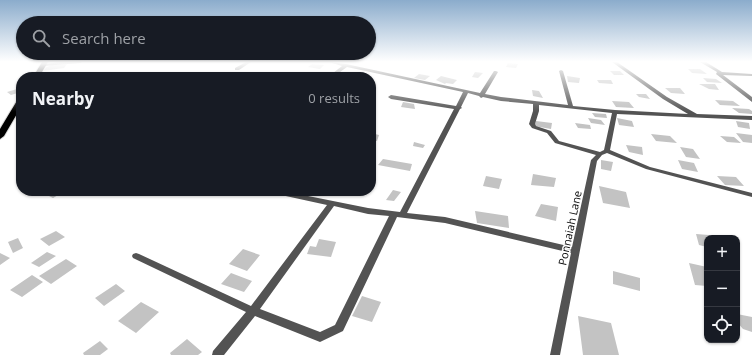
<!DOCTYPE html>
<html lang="en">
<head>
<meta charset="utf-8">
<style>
  :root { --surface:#171b24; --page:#20242c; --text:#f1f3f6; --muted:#9ea1a6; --line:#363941 }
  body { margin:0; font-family:"Open Sans",sans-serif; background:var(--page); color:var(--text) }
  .controls { position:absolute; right:12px; bottom:12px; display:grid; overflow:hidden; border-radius:8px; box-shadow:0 1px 3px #0004 }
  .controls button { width:36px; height:36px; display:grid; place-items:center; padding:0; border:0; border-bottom:1px solid var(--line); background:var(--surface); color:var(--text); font:20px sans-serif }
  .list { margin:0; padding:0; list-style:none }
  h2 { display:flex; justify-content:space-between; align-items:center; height:52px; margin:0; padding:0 16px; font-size:17px }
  h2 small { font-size:13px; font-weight:400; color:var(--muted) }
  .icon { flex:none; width:22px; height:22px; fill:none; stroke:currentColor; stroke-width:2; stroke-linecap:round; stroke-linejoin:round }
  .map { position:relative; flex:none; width:752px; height:355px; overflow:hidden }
  .search { position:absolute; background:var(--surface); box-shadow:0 1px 3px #0004; left:16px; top:16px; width:360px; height:44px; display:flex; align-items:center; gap:10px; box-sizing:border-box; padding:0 14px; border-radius:22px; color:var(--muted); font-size:15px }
  .panel { position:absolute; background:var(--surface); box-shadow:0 1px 3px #0004; left:16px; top:72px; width:360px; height:124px; border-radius:16px }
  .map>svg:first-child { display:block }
</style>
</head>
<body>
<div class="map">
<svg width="752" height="355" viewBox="0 0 752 355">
  <rect width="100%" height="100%" fill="#fff"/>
  <path fill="#c3c3c3" d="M508 63 518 64 516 68 506 67Z
    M67 64 64 68 42 71 44 68 52 65Z
    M312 64 324 65 320 69 308 67Z
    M688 69H700L707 74 692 73Z
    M610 71H620L624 75H614Z
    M251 72 260 74 255 77 245 76Z
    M475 72 483 73 478 78 472 77Z
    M343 73 362 76V77H339Z
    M419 74 430 76 425 80 414 78Z
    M441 76 457 80 453 84 446 83 445 84 436 80Z
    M567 76 580 78 579 83 568 82Z
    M703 78 716 79 722 83 707 82Z
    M597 80H611L613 84 599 83Z
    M699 84H715L719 90 709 89Z
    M665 88H680L685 94 671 93Z
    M17 89 21 92 11 95 7 92Z
    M532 90 539 91 543 98 533 96Z
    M636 94H646L650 99 639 97Z
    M715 100 733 101 740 106 720 105Z
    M612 101 629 102 634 108 616 107Z
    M403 102 414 104 415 109 401 107Z
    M732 108 749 109 752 111V114L739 113Z
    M592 113 606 114 607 118 595 117Z
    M588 118 601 120 605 125 591 123Z
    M617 118 632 121 634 127 619 125Z
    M536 121 552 123 551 129 534 126Z
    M736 121 749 123 750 129 738 127Z
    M575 123 590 125 591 129 578 128Z
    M371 133 379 135 377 141 371 140Z
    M736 133 752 135V143L743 142Z
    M651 134 670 136 677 143 656 141Z
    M720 136 734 137 741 143 727 142Z
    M414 142 425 145 423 148 413 146Z
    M626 145 642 147 643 155 629 152Z
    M680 147 693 149 700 159 686 157Z
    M383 159 412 164 410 171 378 165Z
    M601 160 613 162 611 171 601 169Z
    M678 160 694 163 698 172 682 169Z
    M533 174 556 178 554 187 531 185Z
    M486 176 502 179 499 189 483 186Z
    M717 176 736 177 744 186 725 185Z
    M599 186 626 192 630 208 603 203Z
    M393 190 401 192 394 201 386 200Z
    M39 191H65L53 198Z
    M541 204 558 207 556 221 535 216Z
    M475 211 508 216 509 228 477 223Z
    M56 231 65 237 49 246 40 239Z
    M696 234 722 236V238H707V247L699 245Z
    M18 238 23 248 13 253 8 242Z
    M319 239 336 242 331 257 307 254 310 246 316 247Z
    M243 249 260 255 247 271 229 264Z
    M47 252 56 256 39 267 31 263Z
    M0 253 10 258 0 265Z
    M66 259 77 266 51 284 39 276Z
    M689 263 707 267V286L695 285Z
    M613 271 640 278V291L613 284Z
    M231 273 252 281 244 292 221 284Z
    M32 275 43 282 22 297 10 290Z
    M116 284 125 291 104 306 95 298Z
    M362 296 381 302 372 322 352 316Z
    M141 302 159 312 136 333 118 321Z
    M737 314 752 317V332L743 329 737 322Z
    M578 316 611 323 619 355H583Z
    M187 339 202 352 198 355H171L170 353Z
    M100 341 108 349 100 355H84L83 353Z"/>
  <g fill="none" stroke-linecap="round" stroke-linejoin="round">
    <g stroke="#dbdbdb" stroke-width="2">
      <path id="primary" d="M42 62H48L39 77H33Z
        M18 99H21V107L4 136 0 139V129Z"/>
    </g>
    <path fill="#535353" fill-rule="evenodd" d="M62 62H82L80 63 43 66 41 65 43 64Z
      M246 62H251L239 70H235V68Z
      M329 62 346 64 480 93 494 71H496L498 72 485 94 501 97 568 105 559 71 561 70 563 71 573 106 615 110 688 114 663 99 612 62H617L667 97 697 114 752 116V120L617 114 610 150 650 167 752 193V197L646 169 607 153 602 155 597 161 560 355H550L571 253 445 223 397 217 343 331 320 342 255 316 224 355H212L213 351 246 312 133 258 132 256 133 254 136 253 139 254 251 306 327 205 272 193 268 191H283L368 208 400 212 454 109 391 99 388 97 391 95 456 106 463 92 347 67 333 77H328L342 66ZM468 93 479 96 481 98 483 97 501 101 533 104V111L529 124 532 128 547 133 555 143 596 155 591 160 572 247 445 217 407 213 460 109 462 108 461 107ZM539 105 612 113 604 150 600 152 559 141 551 131 536 126 535 124 539 111ZM334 206 368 214 389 216 335 325 320 332 260 309Z
      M700 62H706L722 72 752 74V76L723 75 752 97V102L716 74 717 72Z"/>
    <use href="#primary" fill="#000" fill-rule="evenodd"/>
  </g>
  <linearGradient id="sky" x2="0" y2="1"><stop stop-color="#8baccc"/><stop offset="0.55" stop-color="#fff"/><stop offset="1" stop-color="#fff" stop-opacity="0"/></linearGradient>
  <rect width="752" height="112" fill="url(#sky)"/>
  <g text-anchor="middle" stroke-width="3" stroke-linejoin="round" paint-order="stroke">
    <g font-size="11" fill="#000" stroke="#fff">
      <text transform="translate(570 228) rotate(-78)" y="4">Ponnaiah Lane</text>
    </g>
  </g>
</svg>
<div class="controls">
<button>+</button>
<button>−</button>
<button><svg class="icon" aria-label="locate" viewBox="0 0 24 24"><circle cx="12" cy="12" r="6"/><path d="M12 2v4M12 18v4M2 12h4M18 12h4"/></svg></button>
</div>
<div class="search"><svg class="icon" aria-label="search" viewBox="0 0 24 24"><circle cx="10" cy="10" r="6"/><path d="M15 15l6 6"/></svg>Search here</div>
<section class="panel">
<h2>Nearby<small>0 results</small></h2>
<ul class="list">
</ul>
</section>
</div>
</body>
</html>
